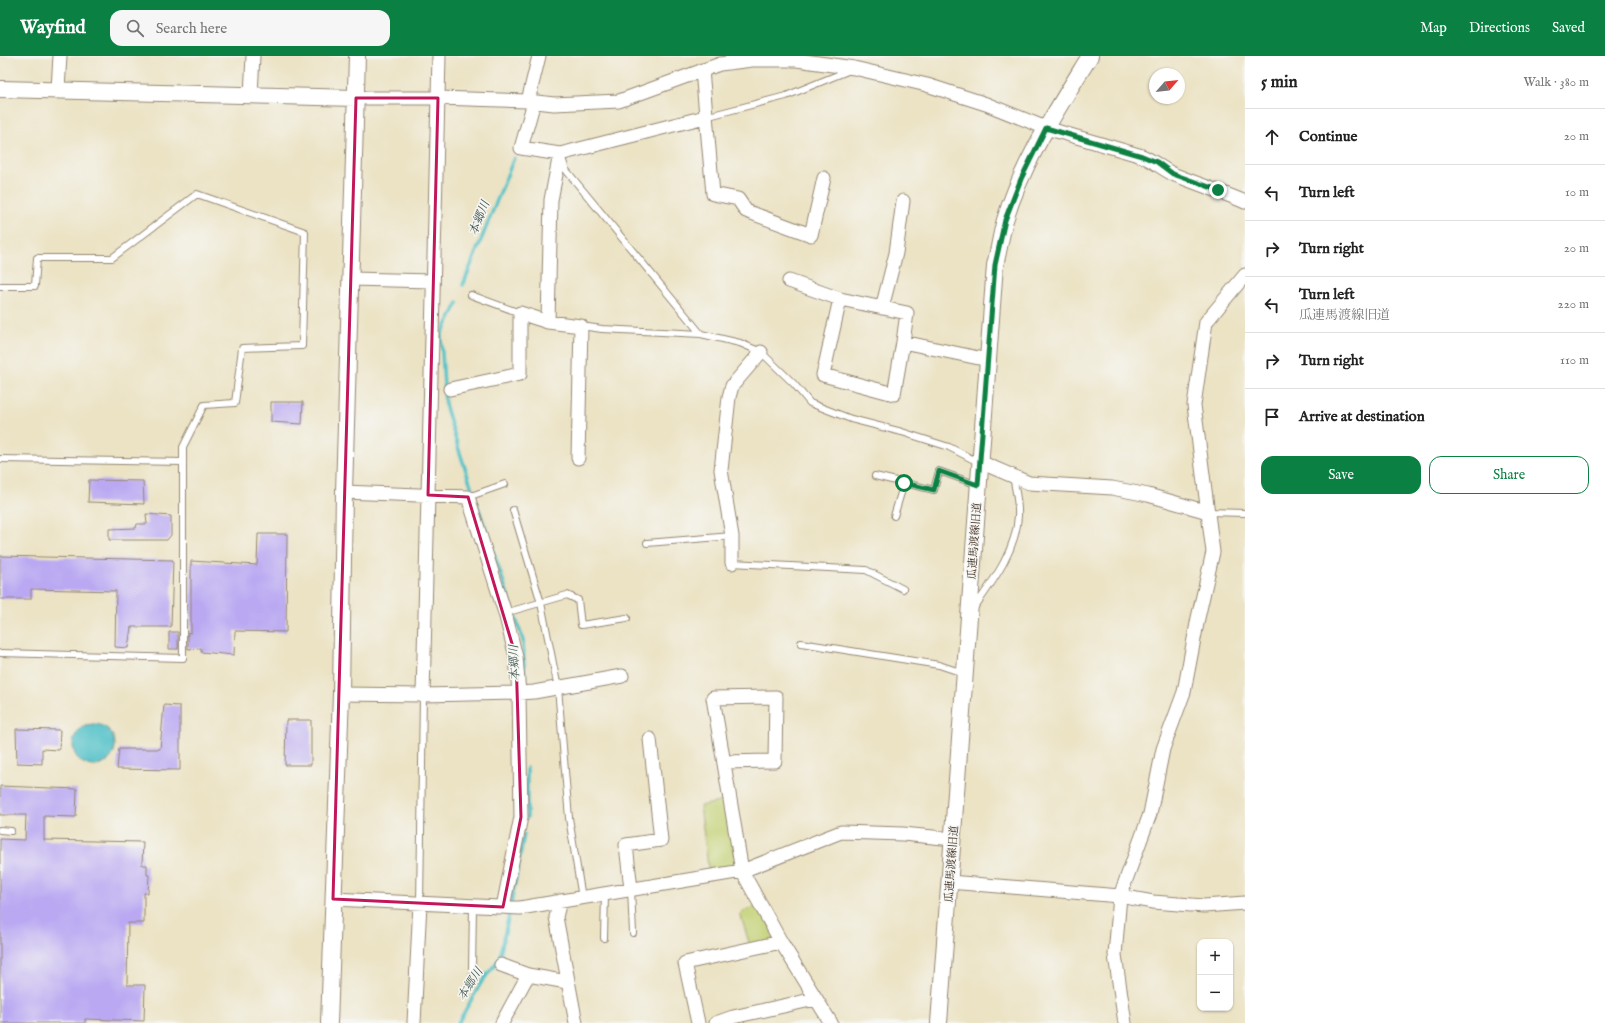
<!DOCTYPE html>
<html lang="en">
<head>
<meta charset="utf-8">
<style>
  :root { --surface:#fff; --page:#f6f6f6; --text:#222; --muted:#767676; --line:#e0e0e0; --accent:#0b8043 }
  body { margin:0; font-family:"IM FELL English","Noto Serif JP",serif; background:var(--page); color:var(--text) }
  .controls { position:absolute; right:12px; bottom:12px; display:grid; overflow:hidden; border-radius:8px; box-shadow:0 1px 3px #0004 }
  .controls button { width:36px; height:36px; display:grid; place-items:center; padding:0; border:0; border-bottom:1px solid var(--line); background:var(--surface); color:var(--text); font:20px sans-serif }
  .compass { position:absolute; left:1149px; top:12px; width:36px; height:36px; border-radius:50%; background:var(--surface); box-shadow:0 1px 3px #0004; rotate:62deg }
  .stop { position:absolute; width:12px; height:12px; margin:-9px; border:3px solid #0b8043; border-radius:50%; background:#fff }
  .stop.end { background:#0b8043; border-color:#fff; box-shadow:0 1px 4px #0008 }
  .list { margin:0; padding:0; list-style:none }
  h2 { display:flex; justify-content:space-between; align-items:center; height:52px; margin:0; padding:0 16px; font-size:17px }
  h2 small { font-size:13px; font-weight:400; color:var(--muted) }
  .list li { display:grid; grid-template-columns:26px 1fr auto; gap:12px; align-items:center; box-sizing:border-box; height:56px; padding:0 16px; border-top:1px solid var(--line) }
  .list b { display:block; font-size:15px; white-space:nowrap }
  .list p { margin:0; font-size:13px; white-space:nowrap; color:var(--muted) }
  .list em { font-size:13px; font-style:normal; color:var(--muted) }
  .actions { display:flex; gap:8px; padding:12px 16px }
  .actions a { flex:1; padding:9px 0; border:1px solid var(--accent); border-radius:12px; text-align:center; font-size:14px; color:var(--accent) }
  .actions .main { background:var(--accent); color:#fff }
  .icon { flex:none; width:22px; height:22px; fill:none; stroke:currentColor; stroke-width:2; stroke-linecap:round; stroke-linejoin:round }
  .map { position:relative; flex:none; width:1245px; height:967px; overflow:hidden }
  header { display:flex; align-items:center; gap:24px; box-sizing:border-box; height:56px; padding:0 20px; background:var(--accent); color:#fff }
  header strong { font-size:19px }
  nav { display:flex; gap:22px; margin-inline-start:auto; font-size:14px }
  .search { width:280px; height:36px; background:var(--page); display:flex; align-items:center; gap:10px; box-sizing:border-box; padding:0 14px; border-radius:12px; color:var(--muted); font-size:15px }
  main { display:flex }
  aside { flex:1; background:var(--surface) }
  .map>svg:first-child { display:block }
</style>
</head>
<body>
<header>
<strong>Wayfind</strong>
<div class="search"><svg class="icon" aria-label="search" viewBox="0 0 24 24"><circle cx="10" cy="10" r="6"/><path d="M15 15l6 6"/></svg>Search here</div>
<nav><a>Map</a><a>Directions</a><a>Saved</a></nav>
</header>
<main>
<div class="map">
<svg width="1245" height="967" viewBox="0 0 1245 967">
  <rect width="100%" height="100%" fill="#f6f6f2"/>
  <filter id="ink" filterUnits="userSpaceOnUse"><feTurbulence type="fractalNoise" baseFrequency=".025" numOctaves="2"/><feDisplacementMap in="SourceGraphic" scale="8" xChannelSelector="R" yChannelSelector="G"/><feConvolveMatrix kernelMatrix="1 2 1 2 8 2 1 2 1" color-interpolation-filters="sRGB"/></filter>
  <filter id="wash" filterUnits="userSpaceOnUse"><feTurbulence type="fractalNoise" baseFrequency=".012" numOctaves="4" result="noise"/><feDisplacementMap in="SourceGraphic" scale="16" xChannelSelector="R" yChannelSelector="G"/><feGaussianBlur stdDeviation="0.9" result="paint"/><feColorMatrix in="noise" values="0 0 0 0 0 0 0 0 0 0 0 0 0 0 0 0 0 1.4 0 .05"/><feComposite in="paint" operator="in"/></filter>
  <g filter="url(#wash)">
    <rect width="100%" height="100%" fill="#ece3c5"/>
    <path fill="#c2d072" stroke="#7e7d48" d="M728 744 739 812 709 818 700 750Z
      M759 848 777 883 750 890 740 857Z"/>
    <path fill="#55c2c9" stroke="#487674" d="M73 689a21 21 0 1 1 42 0a21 21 0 1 1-42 0Z"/>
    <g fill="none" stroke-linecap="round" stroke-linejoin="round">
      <path stroke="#55c2c9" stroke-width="3.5" d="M463 229 514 102
        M458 247 441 279 445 348 458 391 523 584 525 628
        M527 712V762
        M511 848 524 778
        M458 967 481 927 499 903 510 854"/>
    </g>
    <g id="blocks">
      <path fill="#baa9f2" d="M271 346H303L302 368 271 366Z
        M89 424 143 425 144 448 88 446Z
        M146 458 171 460V479L167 484H109V473L136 472 137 468H147Z
        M258 478H287L286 576 235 575 234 599 201 596V592L188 593V576L191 577V505L257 509Z
        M0 500 173 504 171 571H131L128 592 115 591 116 535 31 533V543H0Z
        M169 576H178V593H169Z
        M164 649 180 650V714L117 713 119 693H160Z
        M286 664H311V709H285Z
        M16 673 60 674 59 694 42 693V708L17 707Z
        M0 730 77 733 76 761 44 760V784L143 786 142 809H147V819H149L148 837H144V867H128L127 929H145L144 965 85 963V967H0V783L25 784 26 759H0Z"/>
    </g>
  </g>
  <g filter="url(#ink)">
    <use href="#blocks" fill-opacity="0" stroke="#948672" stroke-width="1"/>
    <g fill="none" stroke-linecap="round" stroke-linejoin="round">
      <g stroke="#948672" stroke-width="8">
        <path id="service" d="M705 61 786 40 850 14
          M562 102 566 114 701 278
          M0 230H35L37 202H112L197 138 305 176 302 290 242 292 235 347 204 349 183 391V602L0 597
          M471 239 520 257
          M581 270 602 273 701 278 740 287 761 296 794 328 810 347 851 363 902 376 949 391 978 406
          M0 403 183 406
          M875 420 934 434 939 415 978 429
          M468 441 505 428
          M513 454 541 547 558 632 569 762 582 842
          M1208 456 1245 457
          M894 460 904 427
          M647 487 732 480
          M732 507 866 514 903 533
          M974 552C993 525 1016 495 1018 460 1019 447 1015 432 1013 420
          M505 557 567 539 578 544 581 569 627 562
          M801 587 939 609 963 617
          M0 774 11 775
          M631 833 633 877
          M420 847 423 639
          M604 882 605 838
          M472 914 473 850"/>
      </g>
      <g stroke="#948672" stroke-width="15">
        <path id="minor" d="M702 14 713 138 738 143 746 155 811 179 824 122
          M58 33 60 0
          M251 39 253 0
          M356 42H438L528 45 554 48 619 45 720 8 752 4H797L854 12 927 29 986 48 1046 72 1142 100C1154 105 1164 114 1175 119 1198 128 1222 136 1245 146
          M528 45 539 0
          M534 46 521 92 560 98 705 61
          M351 223 432 225
          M789 225 840 243
          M882 252 896 197 903 145
          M548 266 551 144 560 98
          M903 286 894 338 823 319 840 243 907 257 903 286 988 304
          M450 333 520 318V257L548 266 581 270 578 402
          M980 406 1029 427 1112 432 1148 439 1208 456
          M344 436 468 441 505 557 516 601 519 637 521 761 503 851
          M732 507V480L721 414 729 341 732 330 761 296
          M341 638 423 639 519 637 534 636 622 620
          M423 639 439 0
          M725 706 775 705 776 641 713 642 742 815 781 886 831 967
          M949 826 1120 840 1153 846 1204 850 1245 847
          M631 833 626 789 661 784 650 683
          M333 843 520 852 742 815 841 776 903 778 953 783
          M560 845 556 861 576 967
          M501 909 528 919 567 926
          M414 967 420 847
          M502 967 528 919
          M698 967 685 907 781 886
          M716 967 733 961 815 943
          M1125 967 1115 899 1120 840 1150 758 1163 693 1184 636 1198 562 1213 496 1194 349 1206 266 1245 219"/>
      </g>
      <g stroke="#948672" stroke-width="18">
        <path id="tertiary" d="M0 33 356 42
          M329 967 341 638 344 436 357 0
          M939 967 995 209C999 194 1001 178 1005 164 1023 105 1058 52 1090 0"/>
      </g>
      <use href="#service" stroke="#fff" stroke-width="6"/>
      <use href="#minor" stroke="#fff" stroke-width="13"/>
      <use href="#tertiary" stroke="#fff" stroke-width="16"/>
    </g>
  </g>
  <g fill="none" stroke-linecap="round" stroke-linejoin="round" filter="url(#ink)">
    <path stroke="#0b8043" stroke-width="5" d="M904 427 934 434 939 415 978 429 995 209 1005 164 1021 123 1046 72 1142 100 1157 106 1173 118 1218 134"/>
  </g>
  <path fill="none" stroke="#c2185b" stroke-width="3" stroke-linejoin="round" d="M356 42H438L428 439 468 441 516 601 521 761 503 851 333 843Z"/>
  <g text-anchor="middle" stroke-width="3" stroke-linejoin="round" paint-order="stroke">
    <g font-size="11" fill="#3b2a1e" stroke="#f6f6f2">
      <text transform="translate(974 485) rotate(-86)" y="4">瓜連馬渡線旧道</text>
      <text transform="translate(951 808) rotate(-86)" y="4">瓜連馬渡線旧道</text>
    </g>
    <g font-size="12" font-style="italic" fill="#435851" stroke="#f6f6f2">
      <text transform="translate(479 162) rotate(-68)" y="4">本郷川</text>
      <text transform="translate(514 607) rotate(-92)" y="4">本郷川</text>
      <text transform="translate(470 928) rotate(-57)" y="4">本郷川</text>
    </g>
  </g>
</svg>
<div class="controls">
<button>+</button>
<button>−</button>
</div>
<svg class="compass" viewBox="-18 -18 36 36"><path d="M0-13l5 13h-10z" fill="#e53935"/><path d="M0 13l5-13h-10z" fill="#767676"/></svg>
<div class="stop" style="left:904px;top:427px"></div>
<div class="stop end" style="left:1218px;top:134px"></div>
</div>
<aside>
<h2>5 min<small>Walk · 380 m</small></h2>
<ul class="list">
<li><svg class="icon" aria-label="ahead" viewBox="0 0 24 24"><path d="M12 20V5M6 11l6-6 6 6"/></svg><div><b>Continue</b></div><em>20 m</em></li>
<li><svg class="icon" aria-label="left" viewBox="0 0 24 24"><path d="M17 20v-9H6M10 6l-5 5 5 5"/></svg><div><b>Turn left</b></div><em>10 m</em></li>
<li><svg class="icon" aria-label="right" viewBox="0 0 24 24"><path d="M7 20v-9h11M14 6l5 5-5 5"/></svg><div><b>Turn right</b></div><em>20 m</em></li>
<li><svg class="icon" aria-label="left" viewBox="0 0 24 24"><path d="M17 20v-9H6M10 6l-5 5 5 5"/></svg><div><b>Turn left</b><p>瓜連馬渡線旧道</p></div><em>220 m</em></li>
<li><svg class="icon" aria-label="right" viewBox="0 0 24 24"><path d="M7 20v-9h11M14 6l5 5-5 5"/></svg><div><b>Turn right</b></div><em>110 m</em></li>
<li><svg class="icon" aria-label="arrive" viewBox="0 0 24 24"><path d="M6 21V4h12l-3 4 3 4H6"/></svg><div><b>Arrive at destination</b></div></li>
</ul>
<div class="actions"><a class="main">Save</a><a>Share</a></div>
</aside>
</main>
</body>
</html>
